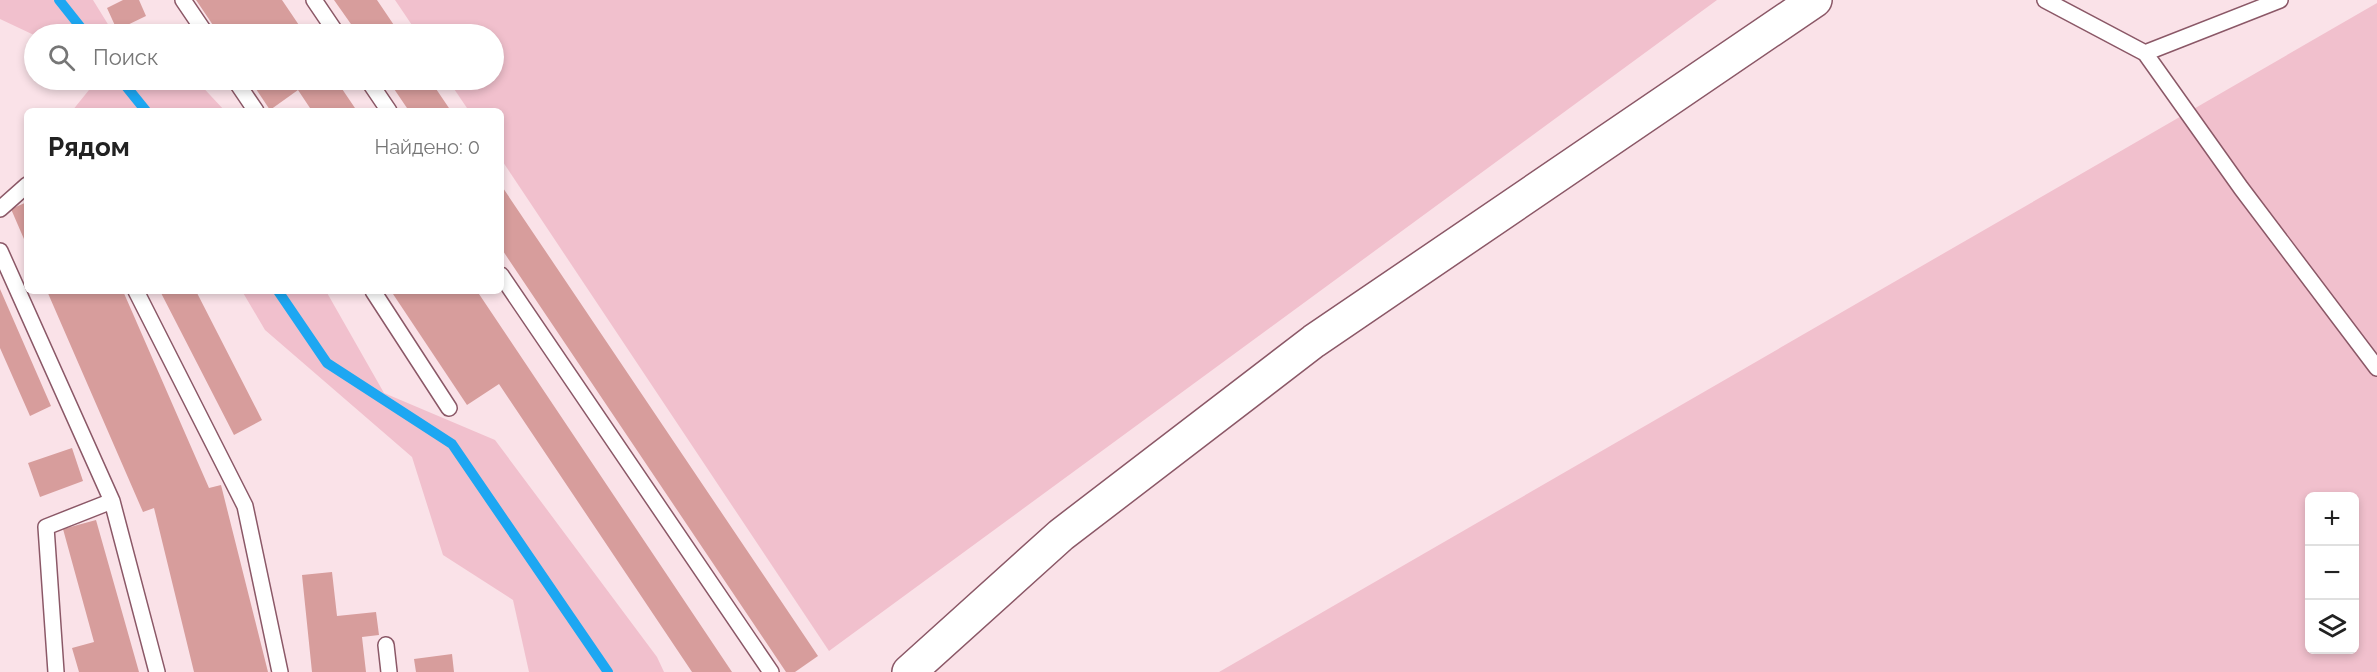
<!DOCTYPE html>
<html lang="ru">
<head>
<meta charset="utf-8">
<style>
  :root { --surface:#fff; --page:#f2f2f2; --text:#222; --muted:#767676; --line:#e0e0e0 }
  body { margin:0; font-family:Raleway,sans-serif; background:var(--page); color:var(--text) }
  .controls { position:absolute; right:18px; bottom:18px; display:grid; overflow:hidden; border-radius:9px; box-shadow:0 3px 9px #0003 }
  .controls button { width:54px; height:54px; display:grid; place-items:center; padding:0; border:0; border-bottom:2px solid var(--line); background:var(--surface); color:var(--text); font:30px sans-serif }
  .list { margin:0; padding:0; list-style:none }
  h2 { display:flex; justify-content:space-between; align-items:center; height:78px; margin:0; padding:0 24px; font-size:26px }
  h2 small { font-size:20px; font-weight:400; color:var(--muted) }
  .icon { flex:none; width:33px; height:33px; fill:none; stroke:currentColor; stroke-width:2; stroke-linecap:round; stroke-linejoin:round }
  .map { position:relative; flex:none; width:2377px; height:672px; overflow:hidden }
  .search { position:absolute; background:var(--surface); box-shadow:0 3px 9px #0003; left:24px; top:24px; width:480px; height:66px; display:flex; align-items:center; gap:15px; box-sizing:border-box; padding:0 21px; border-radius:33px; color:var(--muted); font-size:22px }
  .panel { position:absolute; background:var(--surface); box-shadow:0 3px 9px #0003; left:24px; top:108px; width:480px; height:186px; border-radius:9px }
  .map>svg:first-child { display:block }
</style>
</head>
<body>
<div class="map">
<svg width="2377" height="672" viewBox="0 0 2377 672">
  <rect width="100%" height="100%" fill="#fae2e8"/>
  <path fill="#f1c0cd" fill-rule="evenodd" d="M0 0H93L114 34 34 35 0 19Z
    M395 0H1717L829 651 501 159V111H469L448 80H494V34H418Z
    M2377 3V672H1219ZM2310 496H2354V650H2310Z
    M87 80H196L225 111H72L93 85Z
    M242 291H326L384 393 495 440 657 657 664 672H529L513 600 443 555 412 457 265 330Z"/>
  <g fill="none" stroke-linecap="round" stroke-linejoin="round">
    <path stroke="#1da7f2" stroke-width="10" d="M59 0 86 34
      M121 80 146 111
      M278 291 327 363 452 444 608 672"/>
  </g>
  <path fill="#d79d9c" d="M123 0H139L146 16 117 30 107 8Z
    M196 0H282L305 34H219Z
    M334 0H377L400 34H358Z
    M250 80H336L357 111H312L298 90 270 110Z
    M388 80H430L451 111H409Z
    M501 185 818 656 795 672H786L501 248Z
    M27 202V246L11 209Z
    M0 289 51 406 30 416 0 348Z
    M47 291H123L209 488 221 485 268 672H194L154 508 143 512Z
    M160 291H196L262 420 234 435Z
    M391 291H477L732 672H692L499 384 467 405Z
    M72 448 83 481 40 497 28 463Z
    M96 520 139 672H79L72 648 94 642 63 529Z
    M332 572 337 616 376 612 379 635 362 637 366 672H312L302 575Z
    M452 654 454 672H416L414 659Z"/>
  <g fill="none" stroke-linecap="round" stroke-linejoin="round">
    <g stroke="#8b5867" stroke-width="18">
      <path id="service" d="M183 0 206 34
        M314 0 337 34
        M2045 0 2145 53 2241 188 2377 368
        M2145 53 2280 0
        M235 80 256 111
        M368 80 389 111
        M0 209 27 185
        M0 251 112 501 157 672
        M501 275 771 672
        M136 291 245 506 280 672
        M373 291 449 408
        M386 645 389 672
        M56 672 46 527 112 501"/>
    </g>
    <g stroke="#8b5867" stroke-width="36">
      <path id="secondary" d="M909 672 1061 535 1314 341 1815 0"/>
    </g>
    <use href="#service" stroke="#fff" stroke-width="15"/>
    <use href="#secondary" stroke="#fff" stroke-width="33"/>
  </g>
</svg>
<div class="controls">
<button>+</button>
<button>−</button>
<button><svg class="icon" aria-label="layers" viewBox="0 0 24 24"><path d="M12 4l9 5-9 5-9-5zM3 14l9 5 9-5"/></svg></button>
</div>
<div class="search"><svg class="icon" aria-label="search" viewBox="0 0 24 24"><circle cx="10" cy="10" r="6"/><path d="M15 15l6 6"/></svg>Поиск</div>
<section class="panel">
<h2>Рядом<small>Найдено: 0</small></h2>
<ul class="list">
</ul>
</section>
</div>
</body>
</html>
